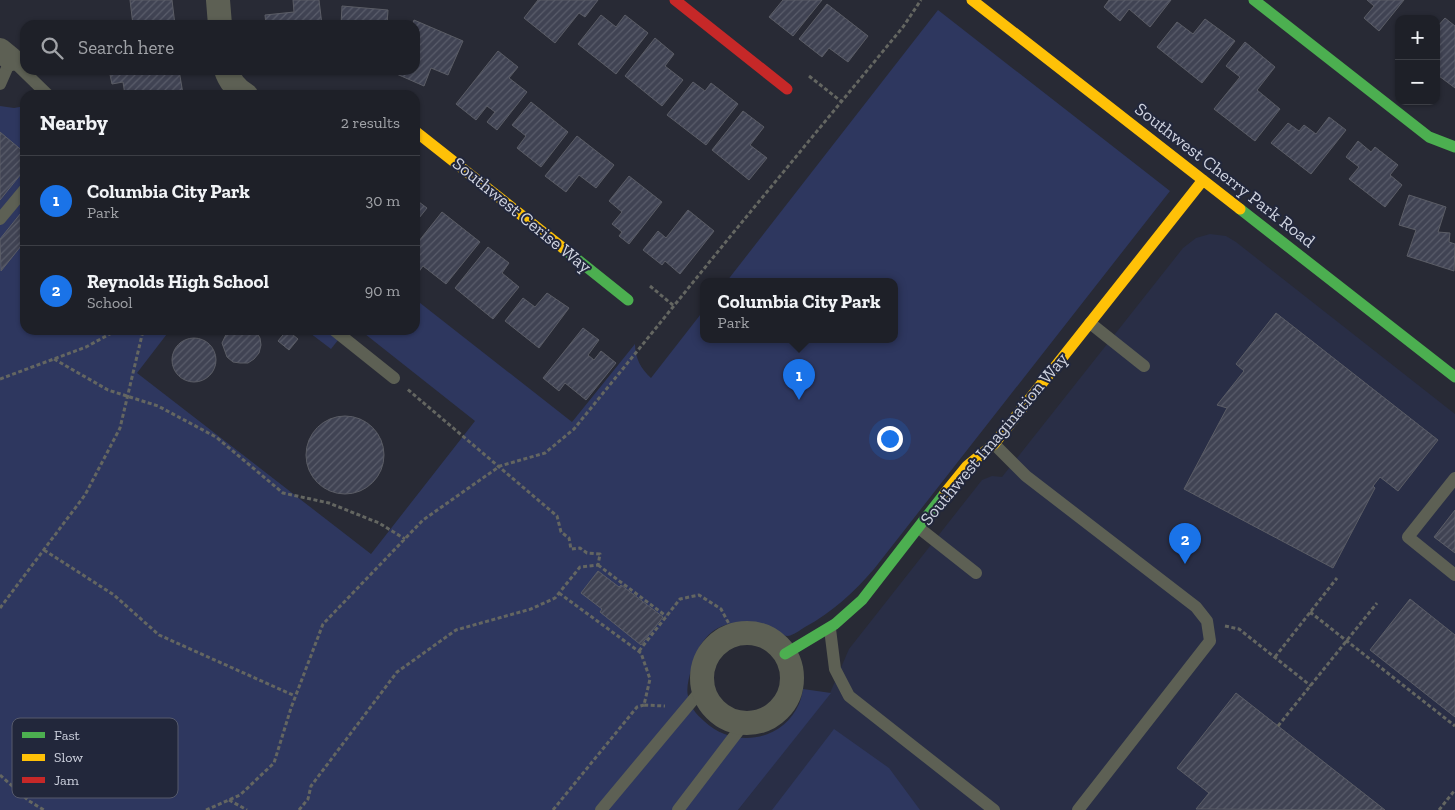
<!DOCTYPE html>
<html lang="en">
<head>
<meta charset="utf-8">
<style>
  :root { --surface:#1e2028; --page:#262830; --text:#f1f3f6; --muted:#a1a3a8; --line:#3c3e45; --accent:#1a73e8 }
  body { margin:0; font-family:"Zilla Slab",serif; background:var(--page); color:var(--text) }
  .controls { position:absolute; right:15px; top:15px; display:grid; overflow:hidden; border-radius:10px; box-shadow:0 1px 4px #0004 }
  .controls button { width:45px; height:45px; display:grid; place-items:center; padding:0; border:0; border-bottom:1px solid var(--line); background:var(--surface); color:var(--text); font:25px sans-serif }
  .you { position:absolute; left:889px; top:438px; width:18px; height:18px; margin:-12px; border:4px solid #fff; border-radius:50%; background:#1a73e8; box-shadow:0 0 0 8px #1a73e833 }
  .badge { display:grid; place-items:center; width:32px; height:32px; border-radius:50%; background:var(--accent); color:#fff; font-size:16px; font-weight:700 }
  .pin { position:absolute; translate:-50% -41px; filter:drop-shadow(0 1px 2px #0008) }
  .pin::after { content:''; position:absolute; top:26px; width:18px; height:15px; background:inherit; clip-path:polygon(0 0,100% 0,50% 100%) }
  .popup { position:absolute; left:700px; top:278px; width:198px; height:65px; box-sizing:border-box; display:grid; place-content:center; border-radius:10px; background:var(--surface); filter:drop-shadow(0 1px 4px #0005); font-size:16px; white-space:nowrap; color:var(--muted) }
  .popup b { font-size:19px; color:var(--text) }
  .popup::after { content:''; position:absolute; left:50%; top:100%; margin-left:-10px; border:10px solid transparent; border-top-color:var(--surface) }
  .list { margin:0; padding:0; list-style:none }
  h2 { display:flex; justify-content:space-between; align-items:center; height:65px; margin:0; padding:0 20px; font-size:21px }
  h2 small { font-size:16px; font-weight:400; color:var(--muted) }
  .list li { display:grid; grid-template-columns:32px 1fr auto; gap:15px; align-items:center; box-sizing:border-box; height:90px; padding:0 20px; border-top:1px solid var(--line) }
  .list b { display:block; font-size:19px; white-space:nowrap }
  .list p { margin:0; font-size:16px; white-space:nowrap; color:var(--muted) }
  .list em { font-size:16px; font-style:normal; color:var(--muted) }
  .icon { flex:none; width:28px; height:28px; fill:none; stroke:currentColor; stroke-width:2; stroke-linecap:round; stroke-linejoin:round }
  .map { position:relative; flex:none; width:1455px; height:810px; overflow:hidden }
  .search { position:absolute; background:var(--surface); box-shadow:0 1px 4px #0004; left:20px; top:20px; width:400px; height:55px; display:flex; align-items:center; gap:12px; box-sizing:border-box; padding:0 18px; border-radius:15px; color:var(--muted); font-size:19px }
  .panel { position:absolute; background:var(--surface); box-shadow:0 1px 4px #0004; left:20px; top:90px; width:400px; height:245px; border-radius:15px }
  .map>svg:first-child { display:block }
</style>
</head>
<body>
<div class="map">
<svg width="1455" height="810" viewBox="0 0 1455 810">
  <defs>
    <pattern id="building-hatch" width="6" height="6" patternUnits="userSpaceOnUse" patternTransform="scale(1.25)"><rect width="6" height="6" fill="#404353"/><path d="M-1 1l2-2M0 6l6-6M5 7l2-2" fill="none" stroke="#5a5d6b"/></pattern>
  </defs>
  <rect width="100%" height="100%" fill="#282a35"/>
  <path fill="#292e46" d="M1210 234 1226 236 1236 242 1455 414V810H738L830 693 849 649 982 480 992 476 1002 477 1183 248 1196 238Z"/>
  <path fill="#2e375f" d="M938 10 1170 191 874 569C854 592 833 612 805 627 800 630 794 635 788 636 781 636 774 629 768 627 746 619 720 620 705 639 698 647 693 659 691 670 689 678 686 688 688 696 690 707 696 714 704 721 733 749 782 742 799 704 801 699 802 694 803 689L831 693 738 810H0V106L14 108 25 106V330H170L137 373 371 554 475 421 360 330H415V299L572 422 635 344C635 358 641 369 651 378L704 310V339H894V281H727Z
    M306 330H346L331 349Z
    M834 729 889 768 920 810H772Z"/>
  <path fill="url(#building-hatch)" stroke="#5b5d66" d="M130 0H172L175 25H133Z
    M293 0H319L322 25H266L265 15 294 12Z
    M538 0H598L585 17 579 13 555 43 524 18Z
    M783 0H822L793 36 769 17Z
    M1109 0H1171L1150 27 1129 9 1120 21 1104 7Z
    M1367 0H1404L1379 31 1364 18 1374 6Z
    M827 4 868 36 848 62 829 48 822 57 799 39Z
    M342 6 388 10 387 25H341Z
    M601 15 616 27 625 15 648 33 616 74 578 44Z
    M1445 18 1455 26V88L1439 76 1436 78V28Z
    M1205 19 1235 41 1202 83 1157 47 1177 22 1193 34Z
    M414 20 463 41 448 75 431 68 424 86 392 72V70H415V25H412Z
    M655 38 674 54 665 66 683 80 662 106 625 76Z
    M1245 42 1275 67 1257 90 1280 109 1255 141 1214 109 1240 77 1226 66Z
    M498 51 518 67 509 78 527 92 497 130 487 122 495 112 487 106 476 120 456 104Z
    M109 70H179L183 94 125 95 123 82 112 84Z
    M693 82 705 91 711 83 738 104 706 145 667 115Z
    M531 102 568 132 541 167 517 148 526 136 512 125Z
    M743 111 764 127 750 145 767 158 749 180 712 150Z
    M1329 117 1346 130 1311 174 1271 143 1288 123 1299 131 1304 125 1316 134Z
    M0 132 25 153V169L0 200Z
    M577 136 614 165 596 188 579 175 566 192 545 176Z
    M1358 141 1371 152 1375 147 1398 165 1390 175 1402 185 1385 207 1349 179 1359 167 1346 157Z
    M629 176 662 202 629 244 619 236 622 232 612 224 622 212 609 201Z
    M1409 195 1446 207 1438 232 1450 233 1449 242 1455 244 1454 271 1407 256 1416 230 1399 225Z
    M415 199 427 208 415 223Z
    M25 208V241L1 271 0 239Z
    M688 210 714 231 680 274 665 261 662 265 643 250 658 231 666 238Z
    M442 212 480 242 446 284 423 266 415 277V246Z
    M488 247 509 263 502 273 519 287 493 319 455 288Z
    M547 293 569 308 539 348 505 321 523 298 535 307Z
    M1276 313 1438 440 1398 491 1380 477 1373 486 1375 488 1333 568 1184 489 1227 408 1217 405 1244 371 1236 364Z
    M583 328 599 340 588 355 594 360 601 351 616 363 586 400 565 383 559 391 543 378Z
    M228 330H254L256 331 260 338 261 345 259 353 254 359 248 363H240L233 362 227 357 222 343Z
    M287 330 298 339 289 350 278 341Z
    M172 360a22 22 0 1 1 44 0a22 22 0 1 1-44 0Z
    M306 455a39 39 0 1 1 78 0a39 39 0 1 1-78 0Z
    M1455 510V553L1434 537Z
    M598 571 619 587 621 585 663 617 641 645 600 612 602 609 581 593Z
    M1410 599 1455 635V717L1370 650Z
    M1236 693 1278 726 1385 810 1196 809 1209 793 1177 768Z"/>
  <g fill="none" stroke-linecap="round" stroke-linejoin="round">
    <path stroke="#646661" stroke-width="3" stroke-dasharray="4 2.5" stroke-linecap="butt" d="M809 76 842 102
      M650 286 674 306
      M54 359 108 390 158 406 216 437 283 493 329 503 379 523 405 539
      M0 379 86 347 117 330
      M44 550 114 595 159 635 295 696
      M598 565 666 616
      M559 593 641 653 650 679 644 705 665 706
      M0 608 85 495 120 428 142 335 140 330
      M1310 612 1455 726
      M1225 626 1239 629 1311 686
      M639 651 680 599 699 595 721 609 735 635
      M1275 657 1337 578
      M1278 726 1377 603
      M0 775 29 801 44 810
      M229 800 247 810
      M206 810 240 795 274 763 291 708 323 624 423 520 500 466 545 453 574 429 733 233 903 27 921 0
      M299 810 308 799 311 786 397 672 456 630 531 609 555 598 580 567 598 565 600 554 587 553 580 548 571 549 569 538 561 532 557 516 406 388
      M553 810 637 707 644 705
      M1439 810 1455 790"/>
    <path stroke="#5d6054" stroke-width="12" d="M0 84 11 59 48 95
      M0 219 25 189
      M1090 323 1144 366
      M334 330 394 378
      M994 444 1026 476 1196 607 1207 621 1210 641 1078 810
      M1455 478 1408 537 1455 575
      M919 528 976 573
      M830 629 835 669 849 696 994 810
      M601 810 703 688
      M678 810 739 730 748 723"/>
    <path stroke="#5d6054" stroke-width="24" d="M218 0 220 25
      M0 50 11 59
      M226 70C229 80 237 90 246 95
      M702 678a45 45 0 1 1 90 0a45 45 0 1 1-90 0Z"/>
    <path stroke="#4caf50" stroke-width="11" d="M1254 0 1429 137 1455 147
      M1240 209 1455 377
      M563 248 628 300
      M785 654 835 624 862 600 945 493"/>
    <path stroke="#ffc107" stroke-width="11" d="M972 0 1240 209
      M415 131 563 248
      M945 493 967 466 994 444 1203 180"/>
    <path stroke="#c62828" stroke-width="11" d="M675 0 787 89"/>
  </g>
  <g text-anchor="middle" stroke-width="4" stroke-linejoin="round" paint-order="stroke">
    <g font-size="18" fill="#ced2df" stroke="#22273b">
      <text transform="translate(1225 175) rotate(38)" y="6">Southwest Cherry Park Road</text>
      <text transform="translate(522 215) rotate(39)" y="6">Southwest Cerise Way</text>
      <text transform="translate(994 439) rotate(-50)" y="6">Southwest Imagination Way</text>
    </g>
  </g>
  <rect x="12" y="718" width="166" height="80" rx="8" fill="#22273b" stroke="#565a6c" stroke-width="1"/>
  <rect x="22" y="732" width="23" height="6" fill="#4caf50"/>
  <rect x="22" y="754" width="23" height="7" fill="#ffc107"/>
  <rect x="22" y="777" width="23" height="6" fill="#c62828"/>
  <g font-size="14" fill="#ced2df">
    <text x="54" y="740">Fast</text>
    <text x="54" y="762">Slow</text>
    <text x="54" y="785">Jam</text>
  </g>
</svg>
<div class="controls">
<button>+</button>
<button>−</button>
</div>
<div class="you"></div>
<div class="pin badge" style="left:799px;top:400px">1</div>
<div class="popup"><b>Columbia City Park</b>Park</div>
<div class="pin badge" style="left:1185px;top:564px">2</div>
<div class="search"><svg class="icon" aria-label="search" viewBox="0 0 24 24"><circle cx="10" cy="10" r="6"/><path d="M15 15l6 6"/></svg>Search here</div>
<section class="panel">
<h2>Nearby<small>2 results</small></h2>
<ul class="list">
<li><span class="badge">1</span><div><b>Columbia City Park</b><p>Park</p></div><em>30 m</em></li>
<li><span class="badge">2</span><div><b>Reynolds High School</b><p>School</p></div><em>90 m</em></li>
</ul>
</section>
</div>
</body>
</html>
